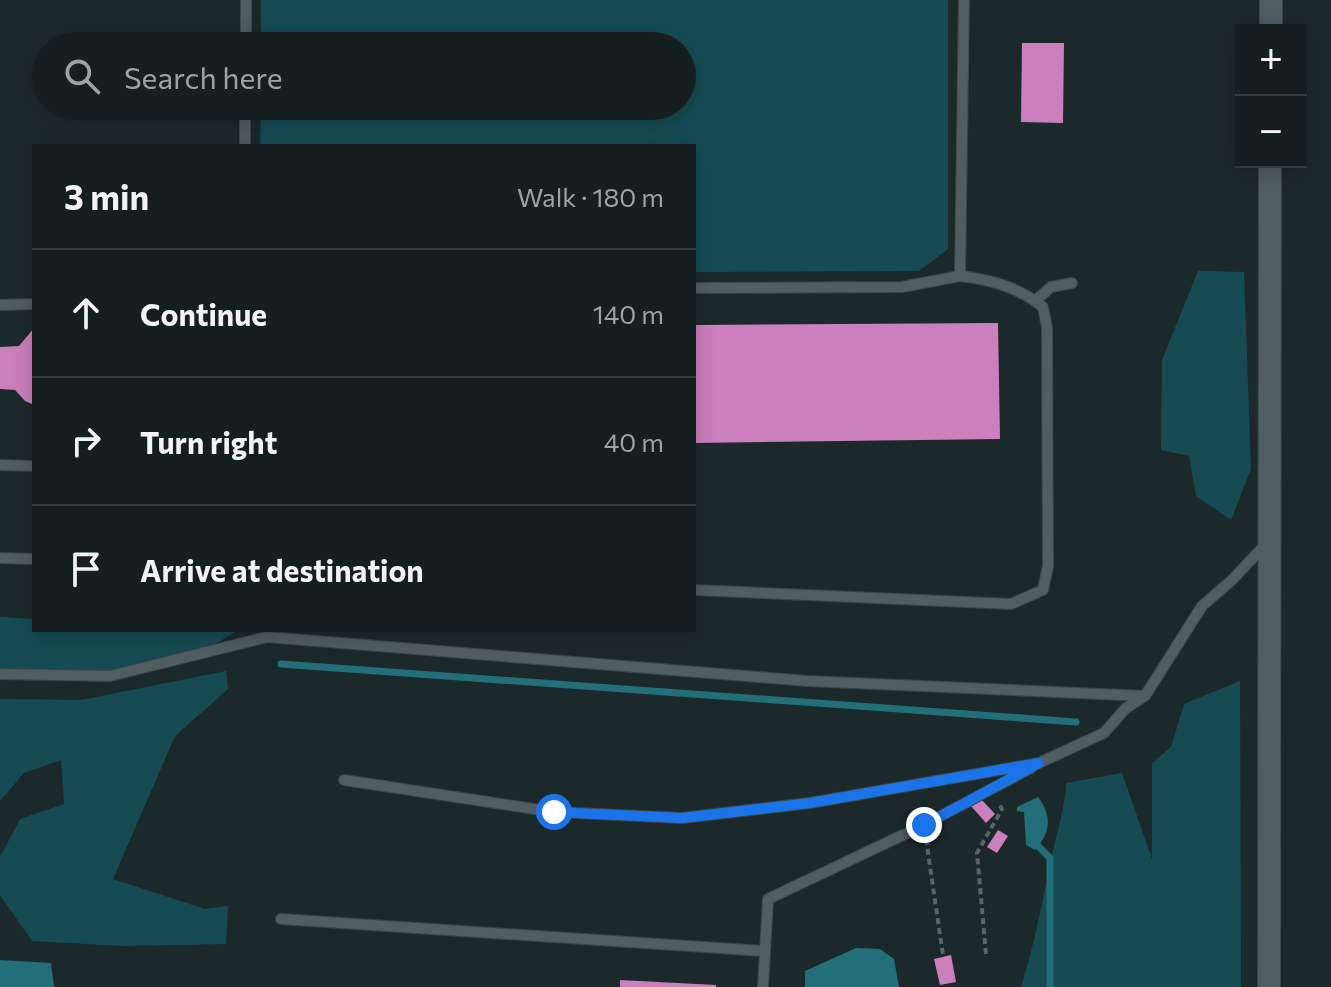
<!DOCTYPE html>
<html lang="en">
<head>
<meta charset="utf-8">
<style>
  :root { --surface:#151f20; --page:#1e2729; --text:#f1f3f6; --muted:#9da2a5; --line:#343d3e }
  body { margin:0; font-family:Commissioner,sans-serif; background:var(--page); color:var(--text) }
  .controls { position:absolute; right:24px; top:24px; display:grid; overflow:hidden; border-radius:0px; box-shadow:0 4px 20px #0003 }
  .controls button { width:72px; height:72px; display:grid; place-items:center; padding:0; border:0; border-bottom:2px solid var(--line); background:var(--surface); color:var(--text); font:40px sans-serif }
  .stop { position:absolute; width:24px; height:24px; margin:-18px; border:6px solid #1a73e8; border-radius:50%; background:#fff }
  .stop.end { background:#1a73e8; border-color:#fff; box-shadow:0 2px 8px #0008 }
  .list { margin:0; padding:0; list-style:none }
  h2 { display:flex; justify-content:space-between; align-items:center; height:104px; margin:0; padding:0 32px; font-size:34px }
  h2 small { font-size:26px; font-weight:400; color:var(--muted) }
  .list li { display:grid; grid-template-columns:52px 1fr auto; gap:24px; align-items:center; box-sizing:border-box; height:128px; padding:0 32px; border-top:2px solid var(--line) }
  .list b { display:block; font-size:30px; white-space:nowrap }
  .list em { font-size:26px; font-style:normal; color:var(--muted) }
  .icon { flex:none; width:44px; height:44px; fill:none; stroke:currentColor; stroke-width:2; stroke-linecap:round; stroke-linejoin:round }
  .map { position:relative; flex:none; width:1331px; height:987px; overflow:hidden }
  .search { position:absolute; background:var(--surface); box-shadow:0 4px 20px #0003; left:32px; top:32px; width:664px; height:88px; display:flex; align-items:center; gap:20px; box-sizing:border-box; padding:0 28px; border-radius:44px; color:var(--muted); font-size:30px }
  .panel { position:absolute; background:var(--surface); box-shadow:0 4px 20px #0003; left:32px; top:144px; width:664px; height:488px; border-radius:0px }
  .map>svg:first-child { display:block }
</style>
</head>
<body>
<div class="map">
<svg width="1331" height="987" viewBox="0 0 1331 987">
  <rect width="100%" height="100%" fill="#1c292b"/>
  <path fill="#164b53" d="M261 0H948V249L919 271 694 272V146H260L261 106H682V46H261Z
    M1198 271 1244 272 1251 469 1231 520 1196 496 1189 456 1161 450 1162 360Z
    M0 617 34 619V630H238L211 647 111 672 0 668Z
    M226 671 228 689 175 736 113 879 205 909 228 906 226 944 122 946 32 941 0 895V857L20 819 64 804 61 760 24 773 0 801V699L81 700Z
    M1240 681 1241 987H1021C1035 942 1043 897 1053 851 1058 828 1065 807 1066 783L1122 773 1152 859V763L1171 747 1184 704Z"/>
  <path fill="#226f7a" d="M1038 797C1052 815 1051 833 1035 850L1026 845 1024 812 1017 811V807Z
    M856 948 880 949 894 959 899 987H805V971Z
    M0 960 51 963 54 987H0Z"/>
  <g fill="none" stroke-linecap="round" stroke-linejoin="round">
    <path stroke="#226f7a" stroke-width="7" d="M281 664 1076 722
      M1038 846 1050 858V987"/>
  </g>
  <path fill="#cb7fbd" d="M1022 43H1064L1063 123 1021 122Z
    M998 323 1000 439 694 443V325Z
    M34 328V405L25 401 15 390 0 389V347L19 346Z
    M980 798 995 814 986 823 971 806Z
    M998 830 1008 836 997 853 987 847Z
    M951 955 956 982 940 985 934 959Z
    M620 980 716 985V987H620Z"/>
  <g fill="none" stroke-linecap="round" stroke-linejoin="round">
    <g stroke="#3b4648" stroke-width="12">
      <path id="service" d="M246 46V0
        M245 146V106
        M694 288 902 287 960 276 964 0
        M1035 301 1051 287 1072 283
        M0 305 34 304
        M0 465 34 466
        M0 558 34 559
        M694 590 1011 604 1043 590 1048 566 1047 328 1043 307C1018 287 992 280 960 276
        M0 674 110 676 267 637 807 681 1145 696 1202 606 1232 580 1267 543
        M344 780 554 812 682 818 810 803 1039 763 1104 733 1125 709 1143 697
        M281 919 765 951
        M763 987 768 899 924 825 1031 768"/>
    </g>
    <g stroke="#3b4648" stroke-width="24">
      <path id="tertiary" d="M1271 30V0
        M1269 987 1270 162"/>
    </g>
    <path stroke="#596566" stroke-width="4" stroke-dasharray="6 4" stroke-linecap="butt" d="M926 839 943 955
      M986 954 977 853 1002 809 999 804"/>
    <use href="#service" stroke="#505e61" stroke-width="10"/>
    <use href="#tertiary" stroke="#505e61" stroke-width="22"/>
  </g>
  <g fill="none" stroke-linecap="round" stroke-linejoin="round">
    <path stroke="#1a73e8" stroke-width="10" d="M554 812 682 818 810 803 1039 763 924 825"/>
  </g>
</svg>
<div class="controls">
<button>+</button>
<button>−</button>
</div>
<div class="stop" style="left:554px;top:812px"></div>
<div class="stop end" style="left:924px;top:825px"></div>
<div class="search"><svg class="icon" aria-label="search" viewBox="0 0 24 24"><circle cx="10" cy="10" r="6"/><path d="M15 15l6 6"/></svg>Search here</div>
<section class="panel">
<h2>3 min<small>Walk · 180 m</small></h2>
<ul class="list">
<li><svg class="icon" aria-label="ahead" viewBox="0 0 24 24"><path d="M12 20V5M6 11l6-6 6 6"/></svg><div><b>Continue</b></div><em>140 m</em></li>
<li><svg class="icon" aria-label="right" viewBox="0 0 24 24"><path d="M7 20v-9h11M14 6l5 5-5 5"/></svg><div><b>Turn right</b></div><em>40 m</em></li>
<li><svg class="icon" aria-label="arrive" viewBox="0 0 24 24"><path d="M6 21V4h12l-3 4 3 4H6"/></svg><div><b>Arrive at destination</b></div></li>
</ul>
</section>
</div>
</body>
</html>
